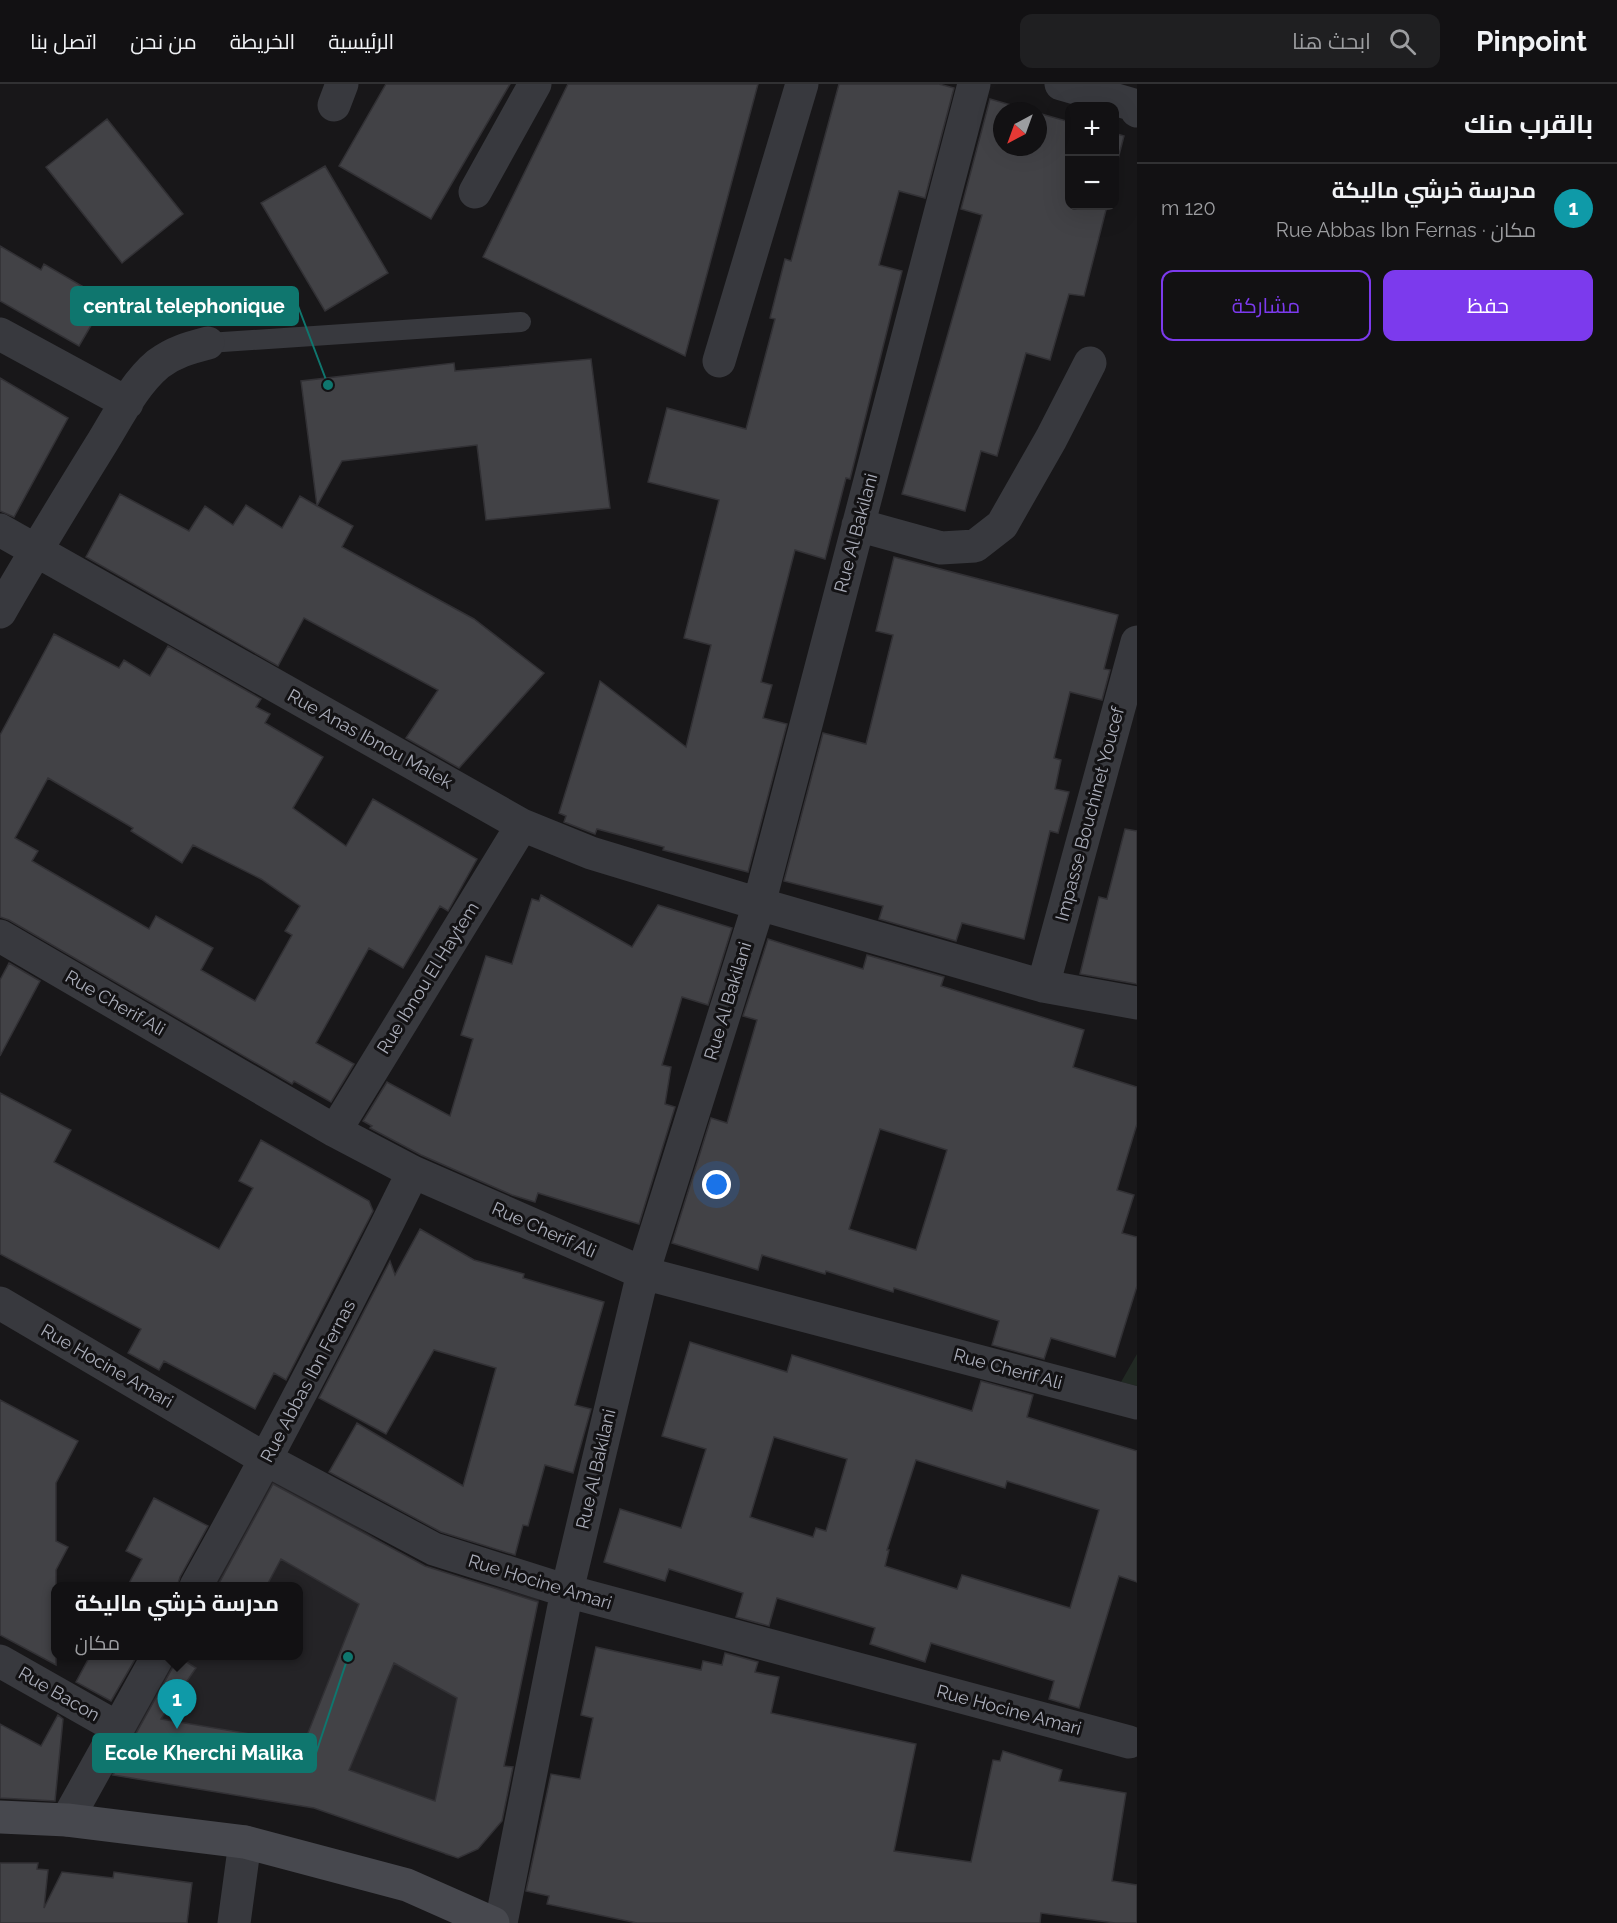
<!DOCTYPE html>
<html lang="ar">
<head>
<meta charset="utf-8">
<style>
  :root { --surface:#121113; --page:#1f1f21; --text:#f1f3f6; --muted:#9c9da0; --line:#313133; --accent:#7c3aed }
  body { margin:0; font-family:Raleway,Cairo,sans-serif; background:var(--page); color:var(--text); direction:rtl }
  .controls { position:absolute; right:18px; top:18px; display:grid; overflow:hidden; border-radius:12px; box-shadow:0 6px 24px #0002 }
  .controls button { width:54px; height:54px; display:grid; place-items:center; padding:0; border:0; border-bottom:2px solid var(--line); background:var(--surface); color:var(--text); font:30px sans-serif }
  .compass { position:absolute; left:993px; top:18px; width:54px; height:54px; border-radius:50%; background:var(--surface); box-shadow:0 6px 24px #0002; rotate:221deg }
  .you { position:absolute; left:717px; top:1101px; width:21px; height:21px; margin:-15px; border:4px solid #fff; border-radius:50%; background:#1a73e8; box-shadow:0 0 0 9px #1a73e833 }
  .badge { display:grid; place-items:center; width:39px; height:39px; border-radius:50%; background:var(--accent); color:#fff; font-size:20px; font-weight:700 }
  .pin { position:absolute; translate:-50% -50px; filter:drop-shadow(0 2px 3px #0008) }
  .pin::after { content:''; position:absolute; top:32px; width:21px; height:18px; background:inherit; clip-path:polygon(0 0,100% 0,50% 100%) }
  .popup { position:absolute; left:51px; top:1498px; width:252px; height:78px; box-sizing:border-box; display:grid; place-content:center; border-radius:12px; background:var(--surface); filter:drop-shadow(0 2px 4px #0005); font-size:20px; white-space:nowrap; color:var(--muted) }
  .popup b { font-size:22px; color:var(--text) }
  .popup::after { content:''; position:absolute; left:50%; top:100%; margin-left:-12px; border:12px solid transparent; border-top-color:var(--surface) }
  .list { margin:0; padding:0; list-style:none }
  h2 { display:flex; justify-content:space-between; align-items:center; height:78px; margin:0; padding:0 24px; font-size:26px }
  h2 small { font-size:20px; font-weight:400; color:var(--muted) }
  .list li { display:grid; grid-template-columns:39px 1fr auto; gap:18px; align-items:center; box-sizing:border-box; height:90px; padding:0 24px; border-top:2px solid var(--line) }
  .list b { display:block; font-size:22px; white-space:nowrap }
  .list p { margin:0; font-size:20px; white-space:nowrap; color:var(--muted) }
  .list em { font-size:20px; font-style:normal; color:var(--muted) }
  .actions { display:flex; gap:12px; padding:18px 24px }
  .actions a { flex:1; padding:14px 0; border:2px solid var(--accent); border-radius:12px; text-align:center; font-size:21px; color:var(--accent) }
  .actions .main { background:var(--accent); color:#fff }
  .icon { flex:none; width:33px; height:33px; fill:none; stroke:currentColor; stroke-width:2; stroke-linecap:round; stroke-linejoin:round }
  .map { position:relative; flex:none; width:1137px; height:1839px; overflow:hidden; direction:ltr }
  header { display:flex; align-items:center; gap:36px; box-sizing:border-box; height:84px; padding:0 30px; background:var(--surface); border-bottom:2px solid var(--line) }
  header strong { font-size:28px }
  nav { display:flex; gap:33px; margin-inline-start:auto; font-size:21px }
  .search { width:420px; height:54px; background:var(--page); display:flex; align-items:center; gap:15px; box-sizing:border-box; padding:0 21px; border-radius:12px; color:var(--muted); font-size:22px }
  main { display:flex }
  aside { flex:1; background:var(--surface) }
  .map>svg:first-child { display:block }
</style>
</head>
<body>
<header>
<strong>Pinpoint</strong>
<div class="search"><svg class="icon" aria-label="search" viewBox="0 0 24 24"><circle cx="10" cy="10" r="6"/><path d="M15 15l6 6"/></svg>ابحث هنا</div>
<nav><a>الرئيسية</a><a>الخريطة</a><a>من نحن</a><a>اتصل بنا</a></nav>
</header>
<main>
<aside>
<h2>بالقرب منك<small></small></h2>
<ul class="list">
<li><span class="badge" style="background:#0f9aa8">1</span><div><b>مدرسة خرشي ماليكة</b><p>مكان · Rue Abbas Ibn Fernas</p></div><em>120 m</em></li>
</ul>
<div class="actions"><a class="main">حفظ</a><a>مشاركة</a></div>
</aside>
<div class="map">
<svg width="1137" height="1839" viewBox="0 0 1137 1839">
  <rect width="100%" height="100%" fill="#181719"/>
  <path fill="#242326" d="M272 1391 422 1482 539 1515 490 1751 478 1765 458 1774 445 1771 429 1745 410 1758 314 1724 110 1691 170 1572H298V1502H206Z"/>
  <path fill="#212923" d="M1137 1270V1302L1121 1298Z"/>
  <path fill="#424246" stroke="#323135" stroke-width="1.5" fill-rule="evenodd" d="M386 0H510L431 135 339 82Z
    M568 0H758L685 272 483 173Z
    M839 0H939L954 4 925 114 899 107 879 181 902 187 850 395 846 394 825 475 795 466 761 598 772 601 763 634 787 640 748 788 663 766 664 763 597 745 595 750 564 738 566 732 559 729 600 597 686 663 711 561 684 554 719 416 648 398 667 324 746 345 775 235 770 234 785 175 791 177Z
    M990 15 1032 27H1002V63H1038V29L1070 38V122H1107L1084 212 1069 210 1050 276 1026 269 997 372 981 367 965 427 902 410 982 131 961 125Z
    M107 35 183 130 122 179 46 83Z
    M1114 49 1124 52 1114 90Z
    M325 82 388 189 325 227 261 119Z
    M0 162 41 186 44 180 106 216 79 262 0 217Z
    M591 275 610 424 486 436 477 361 342 377 317 422 353 442 342 463 474 535 544 589 459 684 406 654 438 606 304 534 278 582 86 473 120 410 189 447 205 422 233 441 246 421 282 444 300 412 317 422 301 297 454 279 455 287Z
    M0 294 68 334 14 433 0 427Z
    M894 473 1118 531 1104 585 1110 586 1102 616 1070 608 1054 674 1061 676 1055 705 1069 708 1058 749 1050 747 1024 855 962 839 956 857 879 835 883 822 784 797 823 649 866 660 893 551 876 547Z
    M54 550 119 584 124 576 150 592 168 562 261 615 256 623 270 630 265 639 323 673 293 724 346 762 373 715 477 775 448 827 440 822 403 884 369 864 316 959 354 980 331 1018 294 997 292 1000 9 836 0 833V651ZM48 694 133 744 131 747 182 779 193 761 261 795 300 822 285 847 292 851 255 917 201 886 213 864 156 832 149 845 32 777 38 767 15 754Z
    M1125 745 1137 747V900L1080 890 1099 813 1107 815Z
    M541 811 632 863 658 821 732 844 708 921 682 913 662 981 671 983 665 1020 675 1023 639 1140 538 1109 535 1118 512 1111 421 1071 370 1044 372 1042 363 1037 387 998 450 1032 473 955 461 951 486 872 512 880 532 815 539 817Z
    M768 855 863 885 867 871 944 893 941 902 1084 946 1073 983 1137 1003V1040L1117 1106 1134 1111 1122 1149 1137 1153V1202L1115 1273 1051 1254 1044 1275 992 1261 999 1237 894 1204 893 1208 826 1187 825 1190 762 1171 758 1186 672 1159 711 1034 727 1039 757 936 743 932ZM880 1045 947 1066 916 1166 849 1145Z
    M9 879 40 897 0 972V896Z
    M0 1009 71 1046 54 1078 219 1165 253 1104 239 1097 261 1056 369 1117 373 1127 286 1296 274 1289 255 1325 164 1277 159 1286 128 1269 141 1245 0 1170Z
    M420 1145 474 1176 524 1190 523 1194 604 1218 575 1321 591 1325 573 1389 545 1381 528 1442 523 1441 515 1471 441 1448 329 1388 357 1339 463 1402 496 1284 434 1266 386 1350 319 1314 390 1177 395 1191Z
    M690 1258 787 1288 792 1271 972 1327 981 1297 1033 1311 1027 1333 1137 1367V1498L1119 1492 1079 1624 1049 1615 1054 1597 931 1559 925 1578 870 1560 875 1544 777 1514 769 1542 736 1533 743 1509 669 1485 665 1497 604 1478 620 1425 681 1444 706 1365 662 1352ZM774 1353 847 1375 826 1447 816 1444 813 1453 750 1433ZM916 1376 1005 1404 1007 1397 1099 1426 1070 1524 962 1491 957 1505 885 1482 889 1466H887Z
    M0 1316 78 1357 56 1399V1457L68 1463 56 1486V1581L0 1551Z
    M273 1400 425 1482 538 1518 504 1682 513 1683 502 1737 478 1765 458 1774 314 1724 113 1691 174 1581 177 1572 196 1584 161 1635 304 1659 359 1520 281 1475 266 1503H217ZM394 1579 457 1614 435 1717 349 1686Z
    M154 1414 208 1442 180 1493 177 1503H127L142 1475 126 1467Z
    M596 1563 701 1586 703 1577 722 1581 725 1569 758 1578 755 1588 779 1593 771 1629 916 1660 894 1767 971 1778 993 1676 1000 1677 1003 1667 1062 1686 1059 1697 1126 1709 1112 1797 1137 1801V1839H1115L1041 1829 1040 1839H637L547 1820 549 1812 526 1807 551 1690 580 1695 593 1634 581 1631Z
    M90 1572H137L111 1617 76 1598Z
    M58 1631 63 1635 55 1717 0 1714V1640L41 1662Z
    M0 1779H38L37 1785 48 1786 44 1824 62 1788 113 1794 114 1788 192 1799 187 1839H0Z"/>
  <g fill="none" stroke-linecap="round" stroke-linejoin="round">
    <path stroke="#38393e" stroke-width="20" d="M208 259 521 238"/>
    <path stroke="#38393e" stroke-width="33" d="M1061 0 1134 21 1137 27
      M334 21 342 0
      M475 108 535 0
      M0 250 127 319
      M719 277 802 0
      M858 441 941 464 975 462 1002 441 1051 355 1090 279
      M0 446 522 741 591 769 759 820 1043 902 1137 919
      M0 528C32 472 66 417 100 362 117 335 133 301 158 280 174 268 189 264 208 259
      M0 852 335 1047 413 1088 643 1189 1137 1319
      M1043 902 1137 558
      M335 1047 522 741
      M0 1219 267 1376 434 1465 567 1507 1129 1658
      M196 1502C272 1366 344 1228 413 1088
      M0 1577 118 1644
      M67 1736 158 1572
      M234 1839 245 1758
      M501 1839 567 1507 643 1189 759 820 974 0"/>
    <path stroke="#47484e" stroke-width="33" d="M0 1733 67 1736 245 1758 407 1801 493 1839"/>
  </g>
  <g text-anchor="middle" stroke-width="6" stroke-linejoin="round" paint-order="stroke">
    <g font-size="18" fill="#aaadb9" stroke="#131214">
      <text transform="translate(856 449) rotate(-75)" y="6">Rue Al Bakilani</text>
      <text transform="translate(370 655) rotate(29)" y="6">Rue Anas Ibnou Malek</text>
      <text transform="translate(1090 730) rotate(-75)" y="6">Impasse Bouchinet Youcef</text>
      <text transform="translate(428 894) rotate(-58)" y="6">Rue Ibnou El Haytem</text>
      <text transform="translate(728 917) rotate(-73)" y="6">Rue Al Bakilani</text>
      <text transform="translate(115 919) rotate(30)" y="6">Rue Cherif Ali</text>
      <text transform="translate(544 1146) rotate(24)" y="6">Rue Cherif Ali</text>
      <text transform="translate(107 1282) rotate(30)" y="6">Rue Hocine Amari</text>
      <text transform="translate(1008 1285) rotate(15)" y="6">Rue Cherif Ali</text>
      <text transform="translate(308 1297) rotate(-62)" y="6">Rue Abbas Ibn Fernas</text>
      <text transform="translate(596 1385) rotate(-77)" y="6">Rue Al Bakilani</text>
      <text transform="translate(540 1498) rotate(17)" y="6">Rue Hocine Amari</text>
      <text transform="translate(59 1610) rotate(30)" y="6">Rue Bacon</text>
      <text transform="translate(1009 1626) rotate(15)" y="6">Rue Hocine Amari</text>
    </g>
  </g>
  <path fill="none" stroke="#0f766e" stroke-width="2" d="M328 301L298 222M348 1573L316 1669"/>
  <g fill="#0f766e" stroke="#131214" stroke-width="2">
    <circle cx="328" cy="301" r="6"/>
    <circle cx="348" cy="1573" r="6"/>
  </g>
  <g fill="#0f766e" stroke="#0f766e" stroke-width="2">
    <rect x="71" y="203" width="227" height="38" rx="6"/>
    <rect x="93" y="1650" width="223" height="38" rx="6"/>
  </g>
  <g font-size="20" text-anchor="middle" font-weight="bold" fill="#fff">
    <text x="184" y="229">central telephonique</text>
    <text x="204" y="1676">Ecole Kherchi Malika</text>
  </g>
</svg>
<div class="controls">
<button>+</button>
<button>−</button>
</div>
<svg class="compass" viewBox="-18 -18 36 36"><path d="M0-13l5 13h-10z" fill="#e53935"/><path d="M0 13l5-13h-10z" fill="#9c9da0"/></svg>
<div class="you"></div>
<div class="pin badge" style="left:177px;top:1645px;background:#0f9aa8">1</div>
<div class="popup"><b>مدرسة خرشي ماليكة</b>مكان</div>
</div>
</main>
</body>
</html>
